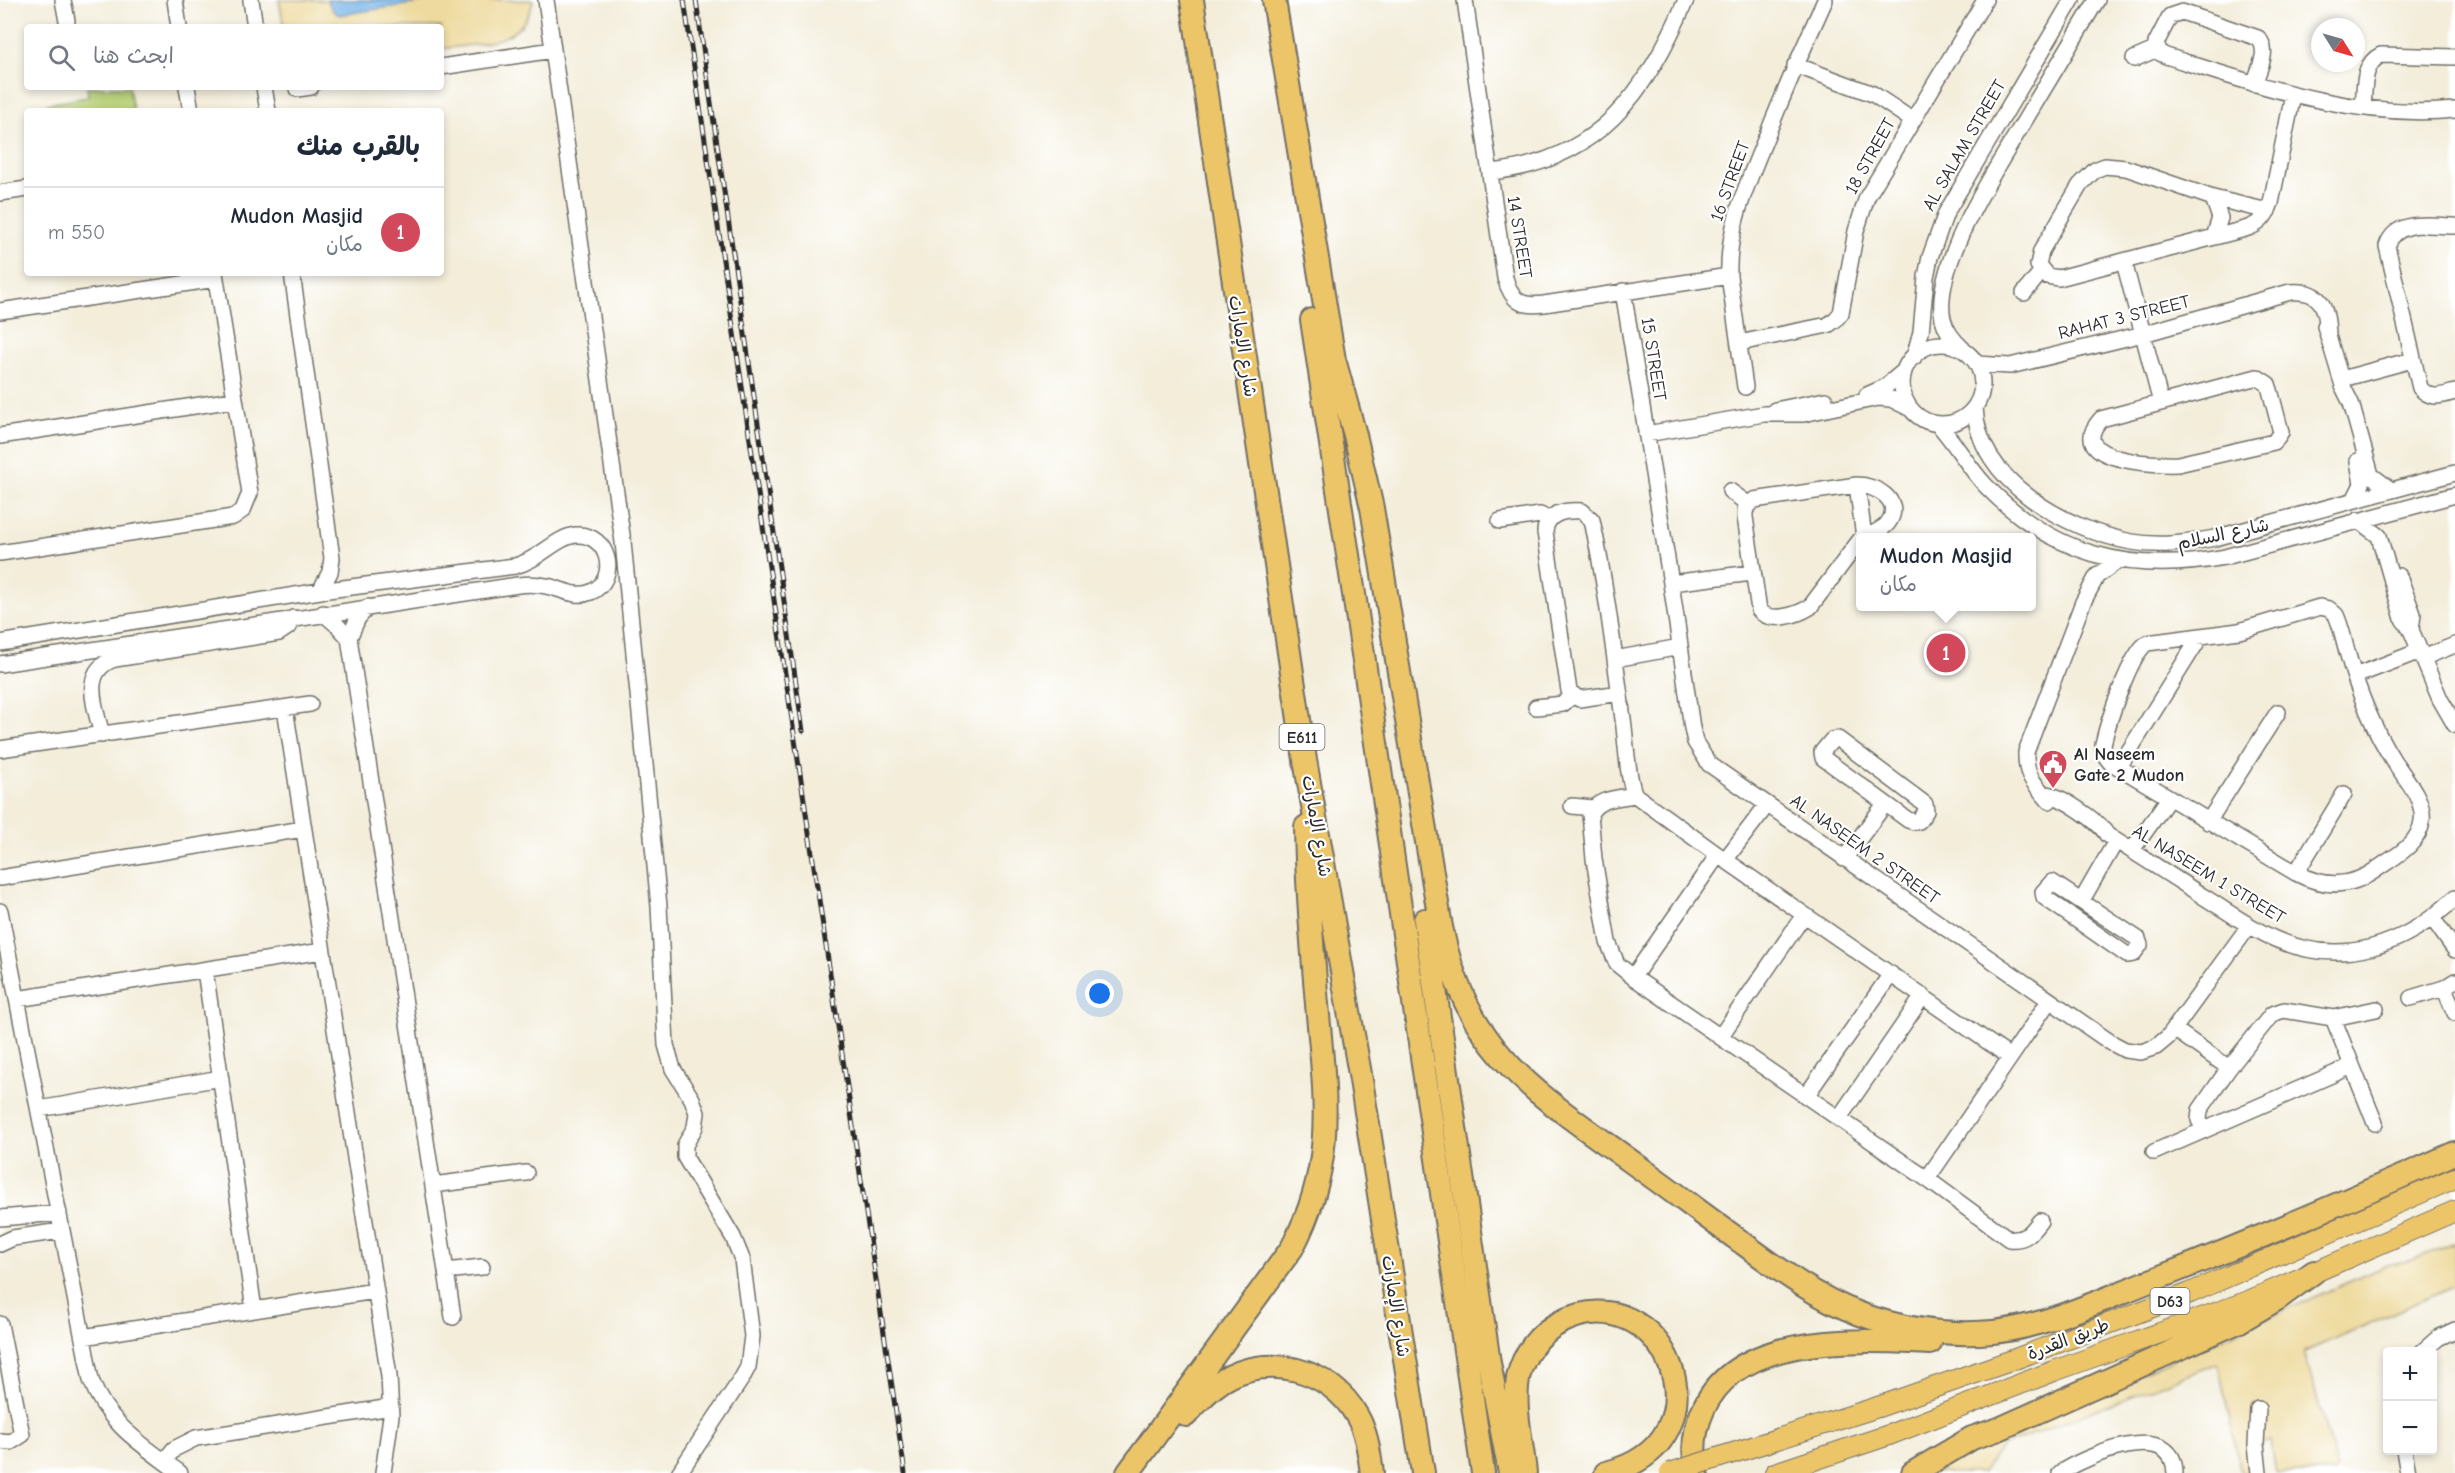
<!DOCTYPE html>
<html lang="ar">
<head>
<meta charset="utf-8">
<style>
  :root { --surface:#fff; --page:#f6f6f7; --text:#1f2937; --muted:#747a83; --line:#e0e1e3; --accent:#d1495b }
  body { margin:0; font-family:"Comic Neue","Playpen Sans Arabic",sans-serif; background:var(--page); color:var(--text); direction:rtl }
  .controls { position:absolute; right:18px; bottom:18px; display:grid; overflow:hidden; border-radius:6px; box-shadow:0 3px 9px #0003 }
  .controls button { width:54px; height:54px; display:grid; place-items:center; padding:0; border:0; border-bottom:2px solid var(--line); background:var(--surface); color:var(--text); font:30px sans-serif }
  .compass { position:absolute; left:2311px; top:18px; width:54px; height:54px; border-radius:50%; background:var(--surface); box-shadow:0 3px 9px #0003; rotate:127deg }
  .you { position:absolute; left:1100px; top:994px; width:21px; height:21px; margin:-15px; border:4px solid #fff; border-radius:50%; background:#1a73e8; box-shadow:0 0 0 9px #1a73e833 }
  .badge { display:grid; place-items:center; width:39px; height:39px; border-radius:50%; background:var(--accent); color:#fff; font-size:20px; font-weight:700 }
  .pin { position:absolute; translate:-50% -50%; border:3px solid #fff; box-shadow:0 2px 6px #0006 }
  .popup { position:absolute; left:1856px; top:533px; width:180px; height:78px; box-sizing:border-box; display:grid; place-content:center; border-radius:6px; background:var(--surface); filter:drop-shadow(0 2px 4px #0005); font-size:20px; white-space:nowrap; color:var(--muted) }
  .popup b { font-size:22px; color:var(--text) }
  .popup::after { content:''; position:absolute; left:50%; top:100%; margin-left:-12px; border:12px solid transparent; border-top-color:var(--surface) }
  .list { margin:0; padding:0; list-style:none }
  h2 { display:flex; justify-content:space-between; align-items:center; height:78px; margin:0; padding:0 24px; font-size:26px }
  h2 small { font-size:20px; font-weight:400; color:var(--muted) }
  .list li { display:grid; grid-template-columns:39px 1fr auto; gap:18px; align-items:center; box-sizing:border-box; height:90px; padding:0 24px; border-top:2px solid var(--line) }
  .list b { display:block; font-size:22px; white-space:nowrap }
  .list p { margin:0; font-size:20px; white-space:nowrap; color:var(--muted) }
  .list em { font-size:20px; font-style:normal; color:var(--muted) }
  .icon { flex:none; width:33px; height:33px; fill:none; stroke:currentColor; stroke-width:2; stroke-linecap:round; stroke-linejoin:round }
  .map { position:relative; flex:none; width:2455px; height:1473px; overflow:hidden; direction:ltr }
  .search { position:absolute; background:var(--surface); box-shadow:0 3px 9px #0003; left:24px; top:24px; width:420px; height:66px; display:flex; align-items:center; gap:15px; box-sizing:border-box; padding:0 21px; border-radius:6px; color:var(--muted); font-size:22px }
  .panel { position:absolute; background:var(--surface); box-shadow:0 3px 9px #0003; left:24px; top:108px; width:420px; height:168px; border-radius:6px; direction:rtl }
  .map>svg:first-child { display:block }
</style>
</head>
<body>
<div class="map">
<svg width="2455" height="1473" viewBox="0 0 2455 1473">
  <rect width="100%" height="100%" fill="#fff"/>
  <filter id="ink" filterUnits="userSpaceOnUse"><feTurbulence type="fractalNoise" baseFrequency=".0167" numOctaves="2"/><feDisplacementMap in="SourceGraphic" scale="12" xChannelSelector="R" yChannelSelector="G"/><feConvolveMatrix kernelMatrix="1 2 1 2 8 2 1 2 1" color-interpolation-filters="sRGB"/></filter>
  <filter id="wash" filterUnits="userSpaceOnUse"><feTurbulence type="fractalNoise" baseFrequency=".008" numOctaves="4" result="noise"/><feDisplacementMap in="SourceGraphic" scale="24" xChannelSelector="R" yChannelSelector="G"/><feGaussianBlur stdDeviation="1.35" result="paint"/><feColorMatrix in="noise" values="0 0 0 0 0 0 0 0 0 0 0 0 0 0 0 0 0 1.4 0 .05"/><feComposite in="paint" operator="in"/></filter>
  <g filter="url(#wash)">
    <rect width="100%" height="100%" fill="#f3edda"/>
    <path fill="#b5ce74" stroke="#707c50" stroke-width="1.5" d="M87 87H129L133 110 49 111 47 104 88 97Z"/>
    <path fill="#eeda9e" stroke="#8c8264" stroke-width="1.5" d="M279 0H533C525 46 478 43 441 49V27H284Z
      M2455 1243V1286L2304 1352 2337 1470 2335 1473H2276L2271 1441 2252 1446 2256 1473H2241L2218 1363 2002 1446 1983 1473H1929L1951 1457 2387 1265 2412 1260Z"/>
    <path fill="#73b2e7" stroke="#4f6e89" stroke-width="1.5" d="M327 0H438L339 15 333 11Z"/>
  </g>
  <g filter="url(#ink)">
    <g fill="none" stroke-linecap="round" stroke-linejoin="round">
      <g stroke="#716f68" stroke-width="18">
        <path id="minor" d="M63 0 67 21
          M175 0 179 27
          M251 0 255 27
          M546 0 623 542 659 906 666 1045 673 1069 692 1099 697 1113 695 1127 685 1145V1157L733 1237 742 1259 752 1336 748 1367 742 1378 679 1473
          M1465 0 1505 278C1512 301 1520 307 1544 304L1729 276
          M2134 59 2157 49
          M1795 65 1873 94 1912 120
          M441 67 553 50
          M2254 84C2259 69 2270 50 2258 38L2182 12 2170 16 2156 43 2160 53 2166 56C2258 85 2357 120 2455 110
          M187 87 191 111
          M264 87 268 111
          M297 89 311 87
          M2363 107C2365 88 2362 64 2381 55L2455 57
          M1490 172C1598 162 1646 93 1686 0
          M0 193 27 189
          M2213 198 2220 218 2214 237
          M2268 211 2213 198 2126 168 2105 166 2095 170 2080 185 2041 251 2038 265 2047 276 2059 278 2245 229C2259 225 2266 217 2271 203L2293 95
          M2455 226C2431 226 2396 218 2387 246L2420 388C2431 400 2440 396 2455 392
          M2124 262 2161 403
          M292 273 332 558 330 572 320 591
          M1623 291 1671 583 1692 728 1695 742 1709 764 2110 1042 2125 1050 2141 1052 2156 1047 2168 1037 2249 926
          M2024 293 2041 272
          M0 311 216 279
          M2325 326 2344 389 2351 403 2371 475 2391 490
          M1739 343 1828 325 1835 320 1841 313 1856 231 1867 197 1985 0
          M1902 384a40 40 0 1 1 80 0a40 40 0 1 1-80 0Z
          M1963 349C1954 341 1946 332 1943 319 1932 267 1993 174 2019 130 2045 86 2071 43 2097 0
          M1914 357 1921 332 1926 277 1930 257 1946 213 2072 0
          M1977 364 2010 366 2143 334 2290 292C2321 289 2327 307 2328 334
          M2257 377 2268 384 2270 390 2281 432 2274 442 2178 464C2155 465 2063 461 2101 419Z
          M2342 379 2412 360
          M1745 387 1729 276C1727 227 1747 185 1765 140 1784 93 1804 46 1825 0
          M1867 395 1885 387 1904 371
          M1975 407C1977 481 2067 530 2132 542 2160 547 2187 543 2215 538L2455 473
          M1775 410 1825 400
          M1938 424C1956 444 1968 467 1986 486 2054 556 2132 575 2225 557L2455 495
          M1646 434 1764 414H1803L1878 398 1891 399 1911 409
          M0 436 233 400
          M1857 485 1864 537
          M1730 491 1748 504
          M2354 500 2362 484 2358 461
          M2358 520 2379 536 2403 619 2411 630 2440 699 2455 725
          M1500 521 1540 515 1548 519
          M1860 540 1810 607C1797 615 1770 624 1759 610L1745 517V510L1754 500 1857 485C1876 485 1904 501 1888 523 1882 531 1872 533 1864 538
          M0 553 233 517 243 510 250 493 215 273
          M2399 576 2413 614 2411 630
          M1671 583 1752 573
          M368 607 358 618 349 638 453 1317
          M2320 607 2329 609 2336 615C2342 628 2344 642 2348 655 2358 691 2373 728 2393 760 2404 777 2425 799 2422 821 2419 845 2395 856 2377 869 2351 888 2324 888 2296 873L2110 762 2104 754 2103 744C2108 722 2130 654 2147 643L2239 631Z
          M323 613 337 625 349 638
          M0 643 320 591 515 566C539 560 556 537 576 535 609 533 620 579 591 592 575 599 561 588 546 586 537 584 527 584 518 585L0 664
          M2422 658 2455 645
          M1615 659 1680 647
          M2355 676 2420 651
          M1620 693 1579 699 1569 691 1545 532C1546 512 1566 510 1582 511L1592 520C1606 585 1614 652 1623 719 1626 738 1627 779 1635 795L1718 855 2010 1057
          M1536 707 1563 704 1572 696
          M285 708 389 1376 391 1416 383 1473
          M102 735C96 709 79 670 115 659L279 633 288 627 293 618
          M1838 739 1925 804 1926 811 1919 821 1915 822 1908 820 1823 758 1822 752 1832 740Z
          M0 749 310 704
          M2119 767 2200 637
          M2045 794C2058 793 2101 823 2107 835 2140 856 2172 876 2204 897 2227 911 2250 928 2275 939 2342 968 2405 946 2455 898
          M1635 795C1619 798 1597 798 1590 814L1594 859 1608 942 1617 964 1633 977 1927 1179 2009 1239C2025 1241 2031 1233 2040 1221
          M2049 801C2035 783 2025 778 2026 752L2083 602 2097 576 2117 561
          M1572 806 1593 808
          M2208 822 2278 712
          M2132 850 2169 798
          M1844 859 1885 804
          M1725 860 1767 805
          M2296 873 2344 794
          M0 878 303 829
          M2052 882 2138 939 2140 945 2133 954 2127 955 2044 897 2043 892Z
          M2082 900 2116 841
          M0 911 91 1380C107 1424 144 1446 180 1473
          M2433 919 2455 950
          M205 970 254 1310
          M1633 977 1718 855
          M2444 988 2455 1013
          M2411 998 2444 988 2455 981
          M17 999 322 951
          M2333 1018 2375 1123
          M2174 1029 2229 1068
          M1720 1037 1804 915
          M1806 1096 1891 974
          M39 1109 221 1078
          M1839 1118 1923 996
          M2204 1130 2199 1120 2200 1110 2229 1068 2272 1014 2284 1010 2333 1018 2376 1009
          M2154 1152 2352 1066
          M1927 1179 2049 1001
          M433 1185 526 1173
          M0 1218 59 1213
          M0 1244 13 1238 61 1231
          M446 1271 482 1267
          M0 1324 22 1435 11 1442 0 1441
          M83 1337 375 1291
          M2422 1352 2438 1338 2455 1330
          M2258 1409 2256 1444 2259 1473
          M2404 1450 2408 1473
          M164 1461 174 1449 196 1438 391 1407
          M2060 1473C2084 1457 2174 1417 2175 1473"/>
      </g>
      <g stroke="#716f68" stroke-width="22">
        <path id="major" d="M1878 1407 2007 1362 2190 1293 2455 1178
          M1775 1473 1889 1435 2054 1371 2246 1302 2455 1211"/>
      </g>
      <g stroke="#716f68" stroke-width="26">
        <path id="highway" d="M1192 0 1305 760 1361 1080 1423 1473
          M1274 0 1337 378
          M1312 320 1359 627 1483 1473
          M1335 363 1355 435 1372 508 1441 927C1467 1055 1538 1094 1636 1165 1671 1190 1705 1216 1740 1241 1778 1269 1815 1297 1860 1314 1902 1329 1948 1336 1993 1332 2047 1326 2099 1301 2150 1281 2253 1241 2354 1198 2455 1153
          M1425 920 1489 1363 1510 1473
          M1186 1415C1197 1402 1208 1390 1222 1381 1268 1352 1331 1369 1357 1416 1367 1433 1369 1453 1372 1473
          M1128 1473 1292 1248C1337 1163 1325 1096 1317 1004 1312 945 1307 887 1306 827
          M1525 1473C1522 1443 1513 1408 1518 1378 1523 1354 1539 1333 1561 1322 1664 1271 1735 1441 1606 1473
          M1697 1473C1692 1452 1694 1430 1703 1410 1737 1331 1860 1340 1930 1343
          M1913 1473 1972 1438 1999 1429 2238 1322 2277 1299 2314 1272"/>
      </g>
      <use href="#minor" stroke="#fff" stroke-width="15"/>
      <use href="#major" stroke="#edc569" stroke-width="20"/>
      <use href="#highway" stroke="#edc569" stroke-width="22"/>
      <g stroke="#2b2b2b" stroke-width="5">
        <path id="rail" d="M684 0 905 1473
          M696 0 803 731"/>
      </g>
      <use href="#rail" stroke="#fff" stroke-width="3" stroke-dasharray="9" stroke-linecap="butt"/>
      <g stroke="#716f68" stroke-width="22" stroke-linecap="butt">
        <path id="major-bridge" d="M1670 1473 1878 1407"/>
      </g>
      <use href="#major-bridge" stroke="#edc569" stroke-width="20"/>
    </g>
  </g>
  <defs>
    <g id="civic-pin" transform="scale(1.5)"><path d="M0 17L-7.5 6A9.5 9.5 0 1 1 7.5 6Z" fill="#d1495b" stroke="#fff"/><path d="M-.6-6.5H3V-4.5H.6V-3L4-1V1h2V6H-6V1h2V-1L-.6-3ZM-1.2 2.5V6h2.4V2.5Z" fill="#fff"/></g>
  </defs>
  <g fill-rule="evenodd">
    <use href="#civic-pin" x="2053" y="764"/>
  </g>
  <g text-anchor="middle" stroke-width="4.5" stroke-linejoin="round" paint-order="stroke">
    <g fill="#fff" stroke="#6b6b6b" stroke-width="1.5">
      <rect x="1279.5" y="724" width="45" height="26" rx="4.5"/>
      <rect x="2150.5" y="1288" width="39" height="26" rx="4.5"/>
    </g>
    <g font-size="16" font-weight="bold" fill="#2b2b2b">
      <text x="1302" y="743">E611</text>
      <text x="2170" y="1307">D63</text>
    </g>
    <g font-size="18" fill="#2b2b2b" stroke="#fff">
      <text transform="translate(1964 145) rotate(-60)" y="6">AL SALAM STREET</text>
      <text transform="translate(1870 156) rotate(-61)" y="6">18 STREET</text>
      <text transform="translate(1730 181) rotate(-70)" y="6">16 STREET</text>
      <text transform="translate(1520 237) rotate(81)" y="6">14 STREET</text>
      <text transform="translate(2124 317) rotate(-14)" y="6">RAHAT 3 STREET</text>
      <text transform="translate(1243 346) rotate(81)" y="6">شارع الإمارات</text>
      <text transform="translate(1654 359) rotate(81)" y="6">15 STREET</text>
      <text transform="translate(2223 534) rotate(-12)" y="6">شارع السلام</text>
      <text transform="translate(1317 826) rotate(80)" y="6">شارع الإمارات</text>
      <text transform="translate(1865 849) rotate(35)" y="6">AL NASEEM 2 STREET</text>
      <text transform="translate(2209 874) rotate(31)" y="6">AL NASEEM 1 STREET</text>
      <text transform="translate(1396 1306) rotate(81)" y="6">شارع الإمارات</text>
      <text transform="translate(2068 1339) rotate(-21)" y="6">طريق القدرة</text>
    </g>
    <g font-size="18" font-weight="bold" fill="#2b2b2b" stroke="#fff" text-anchor="start">
      <text x="2074" y="760">Al Naseem<tspan x="2074" dy="21">Gate 2 Mudon</tspan></text>
    </g>
  </g>
</svg>
<div class="controls">
<button>+</button>
<button>−</button>
</div>
<svg class="compass" viewBox="-18 -18 36 36"><path d="M0-13l5 13h-10z" fill="#e53935"/><path d="M0 13l5-13h-10z" fill="#747a83"/></svg>
<div class="you"></div>
<div class="pin badge" style="left:1946px;top:653px">1</div>
<div class="popup"><b>Mudon Masjid</b>مكان</div>
<div class="search"><svg class="icon" aria-label="search" viewBox="0 0 24 24"><circle cx="10" cy="10" r="6"/><path d="M15 15l6 6"/></svg>ابحث هنا</div>
<section class="panel">
<h2>بالقرب منك<small></small></h2>
<ul class="list">
<li><span class="badge">1</span><div><b>Mudon Masjid</b><p>مكان</p></div><em>550 m</em></li>
</ul>
</section>
</div>
</body>
</html>
